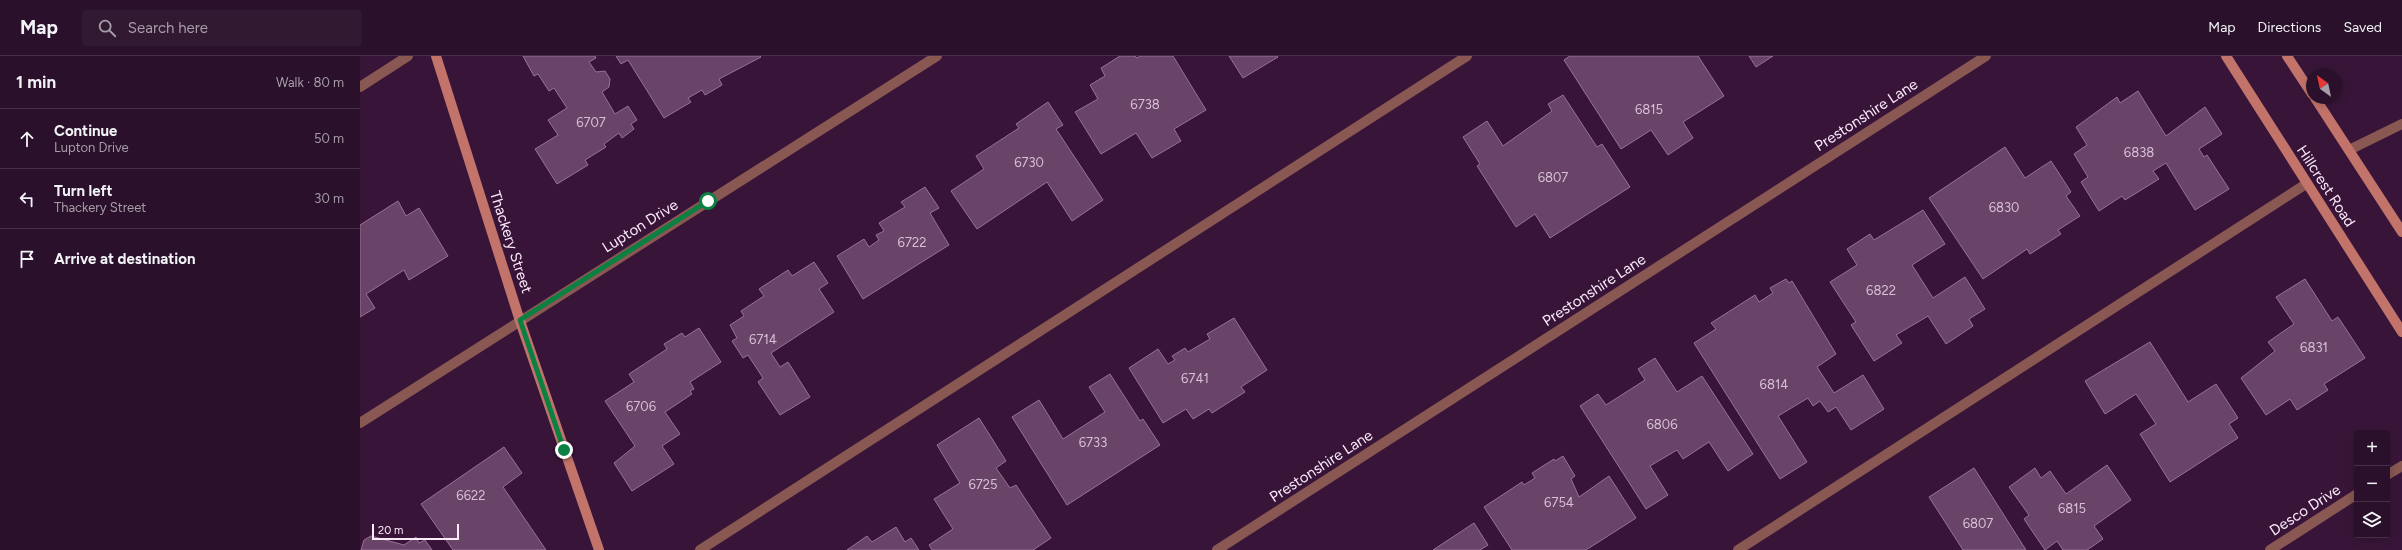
<!DOCTYPE html>
<html lang="en">
<head>
<meta charset="utf-8">
<style>
  :root { --surface:#2a102a; --page:#321932; --text:#f1f3f6; --muted:#a59da8; --line:#463047 }
  body { margin:0; font-family:Figtree,sans-serif; background:var(--page); color:var(--text) }
  .controls { position:absolute; right:12px; bottom:12px; display:grid; overflow:hidden; border-radius:4px; box-shadow:0 2px 10px #0003 }
  .controls button { width:36px; height:36px; display:grid; place-items:center; padding:0; border:0; border-bottom:1px solid var(--line); background:var(--surface); color:var(--text); font:20px sans-serif }
  .compass { position:absolute; left:1946px; top:12px; width:36px; height:36px; border-radius:50%; background:var(--surface); box-shadow:0 2px 10px #0003; rotate:327deg }
  .scale { position:absolute; left:12px; bottom:10px; width:87px; box-sizing:border-box; padding-left:4px; border:2px solid #fceafb; border-top:0; font-size:11px; line-height:14px; white-space:nowrap; color:#fceafb; -webkit-text-stroke:3px #381538; paint-order:stroke }
  .stop { position:absolute; width:12px; height:12px; margin:-9px; border:3px solid #0b8043; border-radius:50%; background:#fff }
  .stop.end { background:#0b8043; border-color:#fff; box-shadow:0 1px 4px #0008 }
  .list { margin:0; padding:0; list-style:none }
  h2 { display:flex; justify-content:space-between; align-items:center; height:52px; margin:0; padding:0 16px; font-size:17px }
  h2 small { font-size:13px; font-weight:400; color:var(--muted) }
  .list li { display:grid; grid-template-columns:26px 1fr auto; gap:12px; align-items:center; box-sizing:border-box; height:60px; padding:0 16px; border-top:1px solid var(--line) }
  .list b { display:block; font-size:15px; white-space:nowrap }
  .list p { margin:0; font-size:13px; white-space:nowrap; color:var(--muted) }
  .list em { font-size:13px; font-style:normal; color:var(--muted) }
  .icon { flex:none; width:22px; height:22px; fill:none; stroke:currentColor; stroke-width:2; stroke-linecap:round; stroke-linejoin:round }
  .map { position:relative; flex:none; width:2042px; height:494px; overflow:hidden }
  header { display:flex; align-items:center; gap:24px; box-sizing:border-box; height:56px; padding:0 20px; background:var(--surface); border-bottom:1px solid var(--line) }
  header strong { font-size:19px }
  nav { display:flex; gap:22px; margin-inline-start:auto; font-size:14px }
  .search { width:280px; height:36px; background:var(--page); display:flex; align-items:center; gap:10px; box-sizing:border-box; padding:0 14px; border-radius:4px; color:var(--muted); font-size:15px }
  main { display:flex }
  aside { flex:1; background:var(--surface) }
  .map>svg:first-child { display:block }
</style>
</head>
<body>
<header>
<strong>Map</strong>
<div class="search"><svg class="icon" aria-label="search" viewBox="0 0 24 24"><circle cx="10" cy="10" r="6"/><path d="M15 15l6 6"/></svg>Search here</div>
<nav><a>Map</a><a>Directions</a><a>Saved</a></nav>
</header>
<main>
<aside>
<h2>1 min<small>Walk · 80 m</small></h2>
<ul class="list">
<li><svg class="icon" aria-label="ahead" viewBox="0 0 24 24"><path d="M12 20V5M6 11l6-6 6 6"/></svg><div><b>Continue</b><p>Lupton Drive</p></div><em>50 m</em></li>
<li><svg class="icon" aria-label="left" viewBox="0 0 24 24"><path d="M17 20v-9H6M10 6l-5 5 5 5"/></svg><div><b>Turn left</b><p>Thackery Street</p></div><em>30 m</em></li>
<li><svg class="icon" aria-label="arrive" viewBox="0 0 24 24"><path d="M6 21V4h12l-3 4 3 4H6"/></svg><div><b>Arrive at destination</b></div></li>
</ul>
</aside>
<div class="map">
<svg width="2042" height="494" viewBox="0 0 2042 494">
  <rect width="100%" height="100%" fill="#381538"/>
  <path fill="#694368" stroke="#997198" d="M163 0H235L236 2 229 6 236 16 245 15 250 23 249 31 242 36 255 58 268 50 277 64 271 68 274 73 262 82 259 77 244 88 246 91 225 104 228 109 197 128 175 93 198 79 188 64 207 52 194 32 189 35 178 18 174 20Z
    M256 0H400L401 1 359 23 362 29 345 39 342 34 328 42 331 46 304 62 268 4 261 8Z
    M760 0H775L777 2 780 0H813L846 54 814 73 821 85 792 102 776 77 741 98 715 56 738 43 730 29 745 20 741 12Z
    M869 0H917L918 1 883 22Z
    M1210 0H1338L1364 40 1323 66 1333 82 1308 99 1291 74 1261 93 1204 4Z
    M1389 0H1413L1396 11Z
    M1778 35 1806 80 1845 51 1862 78 1839 93 1844 101 1847 99 1869 133 1835 154 1806 107 1793 115 1799 123 1765 144 1762 140 1739 155 1721 126 1728 121 1714 98 1727 89 1716 71 1757 41 1760 47Z
    M1203 39 1237 91 1242 88 1270 131 1190 182 1175 158 1156 171 1117 110 1120 108 1103 81 1127 65 1143 90 1192 55 1188 48Z
    M688 46 703 69 696 73 743 144 712 165 687 126 617 173 591 135 624 113 616 100 659 72 656 68Z
    M1645 91 1665 122 1691 105 1711 136 1706 140 1720 160 1698 174 1701 178 1670 198 1667 193 1623 223 1569 142Z
    M565 131 579 152 570 157 589 189 503 243 477 200 504 183 509 191 519 184 516 179 524 175 519 167 545 151 541 146Z
    M38 145 46 160 59 152 88 200 49 224 44 214 6 238 15 252 0 261V169Z
    M1563 154 1585 188 1552 209 1573 242 1605 221 1625 253 1609 263 1613 270 1586 288 1568 260 1536 279 1542 287 1514 305 1491 269 1496 266 1470 226 1497 209 1487 193 1510 178 1514 184Z
    M454 206 468 227 459 233 474 256 411 297 420 311 428 306 450 341 420 359 398 326 403 322 388 299 383 302 372 285 377 282 370 269 384 260 381 255 404 240 399 233 428 214 432 220Z
    M1426 223 1429 227 1432 225 1476 298 1457 311 1474 337 1503 319 1524 353 1491 374 1476 351 1468 356 1460 345 1453 350 1448 342 1418 360 1447 406 1420 423 1334 287 1356 273 1351 267 1395 239 1399 246 1413 237 1410 232Z
    M1945 223 1972 265 1978 261 2005 302 1964 328 1968 334 1937 354 1930 343 1906 359 1881 322 1915 295 1908 286 1934 268 1916 241Z
    M874 262 907 314 881 331 885 336 852 357 849 353 833 363 826 353 803 367 769 312 798 293 808 308 815 304 812 300 825 292 828 296 850 283 847 278Z
    M339 272 361 306 330 326 334 333 330 335 332 338 305 356 320 378 302 390 314 408 272 435 254 407 275 390 245 345 274 326 269 318 307 293 304 288 322 277 325 281Z
    M1790 286 1828 346 1856 328 1878 362 1869 368 1878 382 1810 426 1780 378 1796 368 1776 338 1745 358 1725 325Z
    M1295 302 1317 336 1342 320 1393 398 1368 415 1349 386 1323 403 1317 394 1290 410 1308 439 1286 453 1220 350 1238 338 1246 349 1285 324 1278 313Z
    M750 318 780 365 783 363 800 389 707 449 652 361 679 344 703 383 745 356 729 331Z
    M619 362 646 405 636 412 650 432 656 429 691 482 673 494H572L569 489 593 473 574 443 600 427 577 389Z
    M144 391 162 417 143 431 186 494H93L61 448Z
    M1203 400 1215 420 1211 423 1219 441 1249 420 1276 462 1226 494H1152L1124 451 1162 426 1164 429 1175 422 1172 417 1194 403 1195 405Z
    M1747 409 1771 444 1734 470 1743 483 1727 494H1703L1697 485 1685 494 1664 463 1669 459 1649 431 1675 412 1681 422 1690 415 1706 438Z
    M1614 412 1666 494H1603L1569 441Z
    M1114 467 1128 489 1120 494H1073Z
    M536 471 545 486 551 482 559 494H487L507 480 512 486Z
    M11 480 44 489 56 481 59 487 65 484 72 494H1L4 484Z"/>
  <g fill="none" stroke-linecap="round" stroke-linejoin="round">
    <path stroke="#895852" stroke-width="10" d="M0 31 48 0
      M1989 94 2042 68
      M340 494 1107 0
      M1378 494 1946 128"/>
    <path stroke="#895852" stroke-width="10" d="M0 367 577 0
      M2027 419 2042 410
      M857 494 1626 0
      M1910 494 1997 438"/>
    <path stroke="#c2736a" stroke-width="10" d="M76 0 160 265 239 494
      M1866 0 2042 276
      M1927 0 1952 38
      M1955 42 2042 176"/>
  </g>
  <g fill="none" stroke-linecap="round" stroke-linejoin="round">
    <path stroke="#0b8043" stroke-width="5" d="M204 394 160 264 348 145"/>
  </g>
  <g text-anchor="middle" stroke-width="4" stroke-linejoin="round" paint-order="stroke">
    <g font-size="13" fill="#d7c0d6">
      <text x="785" y="53">6738</text>
      <text x="1289" y="58">6815</text>
      <text x="231" y="71">6707</text>
      <text x="1779" y="101">6838</text>
      <text x="669" y="111">6730</text>
      <text x="1193" y="126">6807</text>
      <text x="1644" y="156">6830</text>
      <text x="552" y="191">6722</text>
      <text x="1521" y="239">6822</text>
      <text x="403" y="288">6714</text>
      <text x="1954" y="296">6831</text>
      <text x="835" y="327">6741</text>
      <text x="1414" y="333">6814</text>
      <text x="281" y="355">6706</text>
      <text x="1302" y="373">6806</text>
      <text x="733" y="391">6733</text>
      <text x="623" y="433">6725</text>
      <text x="111" y="444">6622</text>
      <text x="1199" y="451">6754</text>
      <text x="1712" y="457">6815</text>
      <text x="1618" y="472">6807</text>
    </g>
    <g font-size="15" fill="#fceafb" stroke="#381538">
      <text transform="translate(1506 59) rotate(-33)" y="5">Prestonshire Lane</text>
      <text transform="translate(1966 130) rotate(57)" y="5">Hillcrest Road</text>
      <text transform="translate(280 170) rotate(-32)" y="5">Lupton Drive</text>
      <text transform="translate(151 186) rotate(72)" y="5">Thackery Street</text>
      <text transform="translate(1234 234) rotate(-33)" y="5">Prestonshire Lane</text>
      <text transform="translate(961 410) rotate(-33)" y="5">Prestonshire Lane</text>
      <text transform="translate(1945 454) rotate(-33)" y="5">Desco Drive</text>
    </g>
  </g>
</svg>
<div class="controls">
<button>+</button>
<button>−</button>
<button><svg class="icon" aria-label="layers" viewBox="0 0 24 24"><path d="M12 4l9 5-9 5-9-5zM3 14l9 5 9-5"/></svg></button>
</div>
<svg class="compass" viewBox="-18 -18 36 36"><path d="M0-13l5 13h-10z" fill="#e53935"/><path d="M0 13l5-13h-10z" fill="#a59da8"/></svg>
<div class="scale">20 m</div>
<div class="stop" style="left:348px;top:145px"></div>
<div class="stop end" style="left:204px;top:394px"></div>
</div>
</main>
</body>
</html>
